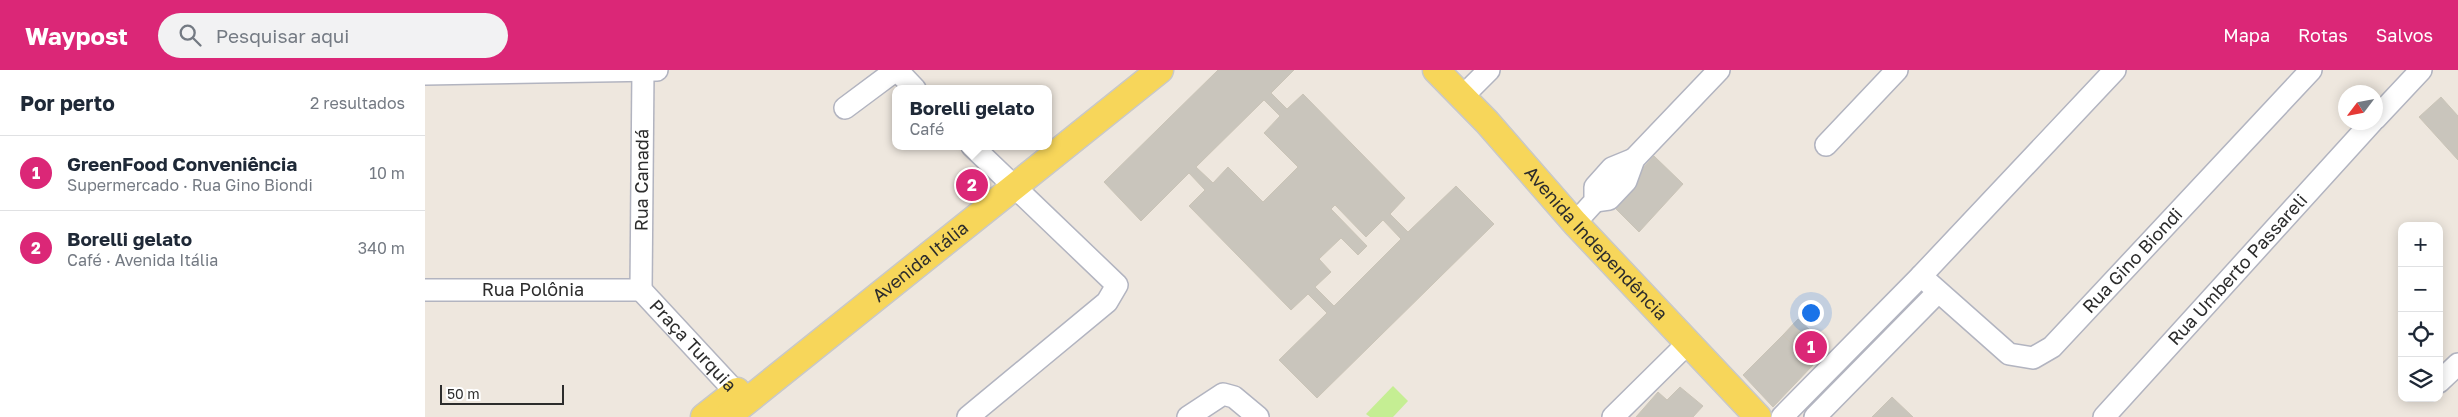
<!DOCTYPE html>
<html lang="pt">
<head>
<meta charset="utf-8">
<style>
  :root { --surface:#fff; --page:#f2f2f3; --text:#1f2937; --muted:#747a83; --line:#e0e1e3; --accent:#db2777 }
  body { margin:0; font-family:"Golos Text",sans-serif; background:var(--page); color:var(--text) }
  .controls { position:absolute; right:15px; bottom:15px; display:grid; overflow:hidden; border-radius:10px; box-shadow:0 2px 12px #0003 }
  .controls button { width:45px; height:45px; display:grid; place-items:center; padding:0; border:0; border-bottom:1px solid var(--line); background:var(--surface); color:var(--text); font:25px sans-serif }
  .compass { position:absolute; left:1913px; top:15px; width:45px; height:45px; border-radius:50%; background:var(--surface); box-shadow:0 2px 12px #0003; rotate:238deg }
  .scale { position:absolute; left:15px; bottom:12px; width:124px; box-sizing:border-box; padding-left:5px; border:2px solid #2c2c2c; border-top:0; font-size:14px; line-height:18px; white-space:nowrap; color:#2c2c2c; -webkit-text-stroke:4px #fff; paint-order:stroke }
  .you { position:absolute; left:1385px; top:242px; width:18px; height:18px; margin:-12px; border:4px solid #fff; border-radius:50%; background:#1a73e8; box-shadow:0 0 0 8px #1a73e833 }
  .badge { display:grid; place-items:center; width:32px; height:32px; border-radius:50%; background:var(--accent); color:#fff; font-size:16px; font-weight:700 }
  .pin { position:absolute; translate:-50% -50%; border:2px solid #fff; box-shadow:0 1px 5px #0006 }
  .popup { position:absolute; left:467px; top:15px; width:160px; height:65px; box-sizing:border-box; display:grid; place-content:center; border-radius:10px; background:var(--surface); filter:drop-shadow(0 1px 4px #0005); font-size:16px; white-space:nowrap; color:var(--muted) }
  .popup b { font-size:19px; color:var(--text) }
  .popup::after { content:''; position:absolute; left:50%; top:100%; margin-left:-10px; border:10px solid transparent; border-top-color:var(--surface) }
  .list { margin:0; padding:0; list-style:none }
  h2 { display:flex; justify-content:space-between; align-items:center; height:65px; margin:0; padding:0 20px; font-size:21px }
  h2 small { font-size:16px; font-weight:400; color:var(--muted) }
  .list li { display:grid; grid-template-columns:32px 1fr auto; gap:15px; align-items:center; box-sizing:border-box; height:75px; padding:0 20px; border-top:1px solid var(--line) }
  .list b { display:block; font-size:19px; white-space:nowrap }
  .list p { margin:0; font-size:16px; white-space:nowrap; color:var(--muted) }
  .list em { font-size:16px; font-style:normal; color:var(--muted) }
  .icon { flex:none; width:28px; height:28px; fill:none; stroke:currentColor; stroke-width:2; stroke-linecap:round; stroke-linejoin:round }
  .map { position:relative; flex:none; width:2033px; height:347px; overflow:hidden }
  header { display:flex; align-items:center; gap:30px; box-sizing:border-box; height:70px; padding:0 25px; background:var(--accent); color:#fff }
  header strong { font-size:24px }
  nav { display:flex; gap:28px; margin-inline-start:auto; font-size:18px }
  .search { width:350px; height:45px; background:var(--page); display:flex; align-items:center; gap:12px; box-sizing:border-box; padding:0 18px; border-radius:28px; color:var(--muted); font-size:19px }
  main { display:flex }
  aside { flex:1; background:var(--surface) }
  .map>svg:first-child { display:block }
</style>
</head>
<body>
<header>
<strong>Waypost</strong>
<div class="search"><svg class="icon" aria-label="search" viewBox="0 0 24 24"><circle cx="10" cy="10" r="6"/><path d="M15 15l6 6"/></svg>Pesquisar aqui</div>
<nav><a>Mapa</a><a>Rotas</a><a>Salvos</a></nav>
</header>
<main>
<aside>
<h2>Por perto<small>2 resultados</small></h2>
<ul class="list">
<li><span class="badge">1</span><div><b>GreenFood Conveniência</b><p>Supermercado · Rua Gino Biondi</p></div><em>10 m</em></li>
<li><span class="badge">2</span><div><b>Borelli gelato</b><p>Café · Avenida Itália</p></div><em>340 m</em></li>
</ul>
</aside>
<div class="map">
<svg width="2033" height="347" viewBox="0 0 2033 347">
  <rect width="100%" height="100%" fill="#eee7de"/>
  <path fill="#c5ee93" d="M968 316 983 331 968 347H945L941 344Z"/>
  <path fill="#c9c5bc" stroke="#cac4b7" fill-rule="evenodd" d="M793 0H869L846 23 862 39 878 24 980 128 965 144 983 162 1031 116 1069 154 892 328 854 290 902 243 883 224 866 240 764 136 780 120 764 103 716 151 679 112ZM839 30 855 46 839 63 873 97 838 132 803 97 788 113 771 97ZM910 135 941 167 958 150 976 169 909 236 890 217 906 202 894 189 916 168 933 185 942 176 906 139Z
    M2016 27 2033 46V90L1994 47Z
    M1229 86 1258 114 1214 162 1185 133Z
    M1473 238 1479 243 1468 255 1462 249Z
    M1373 249 1387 262 1371 278 1358 265Z
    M1387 262 1401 275 1384 291 1371 278Z
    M1358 265 1388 295 1348 337 1318 305Z
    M1255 317 1278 336 1268 347H1211L1233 322 1242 330Z
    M1467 327 1488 347H1447Z"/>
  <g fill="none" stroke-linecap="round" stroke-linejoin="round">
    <g stroke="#b2b4c0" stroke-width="24">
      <g id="minor">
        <path d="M472 0 490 19"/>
        <path d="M0 4 232 0"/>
        <path d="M1037 27 1064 0"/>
        <path d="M420 38 471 0"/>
        <path d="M1950 49 1996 0"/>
        <path d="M1401 75 1472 0"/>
        <path d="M1170 131 1184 129 1201 111 1209 89 1294 0"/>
        <path d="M1150 153 1170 131V117L1187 98 1209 89"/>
        <path id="s1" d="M1496 206 1584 284 1608 288 1627 277 1886 0"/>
        <path id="s2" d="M0 220H216"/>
        <path id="s3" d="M216 220 218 0"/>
        <path id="s4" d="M216 220 320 332"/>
        <path d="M2014 312 2033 294"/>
        <path d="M543 347 682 232 692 215 547 76"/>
        <path d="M763 347 798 324 809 327 833 347"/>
        <path d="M1188 347 1263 273"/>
        <path d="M1357 347 1496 206 1690 0"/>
        <path d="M1390 347 1513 222"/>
        <path id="s5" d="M1679 347 1947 52"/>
      </g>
    </g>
    <g stroke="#c8c8c8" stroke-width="29">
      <g id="major">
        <path id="s6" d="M1011 0 1062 52 1150 153 1333 347"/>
        <path d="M279 347 312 321"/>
        <path id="s7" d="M302 347 735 0"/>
      </g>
    </g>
    <use href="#minor" stroke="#fff" stroke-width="21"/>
    <use href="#major" stroke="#f7d65a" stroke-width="26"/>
  </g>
  <g text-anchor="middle" stroke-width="4" stroke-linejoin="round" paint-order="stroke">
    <g font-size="18" fill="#2c2c2c" stroke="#fff">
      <text dy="6" stroke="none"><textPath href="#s3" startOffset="110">Rua Canadá</textPath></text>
      <text dy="6" stroke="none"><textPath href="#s6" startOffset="236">Avenida Independência</textPath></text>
      <text dy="6" stroke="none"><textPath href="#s1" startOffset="282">Rua Gino Biondi</textPath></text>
      <text dy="6" stroke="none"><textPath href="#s7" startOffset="248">Avenida Itália</textPath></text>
      <text dy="6" stroke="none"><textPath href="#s5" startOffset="199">Rua Umberto Passareli</textPath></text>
      <text dy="6" stroke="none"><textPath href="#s2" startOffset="108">Rua Polônia</textPath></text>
      <text dy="6" stroke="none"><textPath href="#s4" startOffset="76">Praça Turquia</textPath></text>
    </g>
  </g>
</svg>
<div class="controls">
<button>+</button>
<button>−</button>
<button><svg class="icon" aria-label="locate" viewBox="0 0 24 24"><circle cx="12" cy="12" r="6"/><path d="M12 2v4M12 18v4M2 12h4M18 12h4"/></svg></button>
<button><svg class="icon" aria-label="layers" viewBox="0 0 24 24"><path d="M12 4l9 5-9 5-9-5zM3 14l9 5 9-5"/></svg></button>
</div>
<svg class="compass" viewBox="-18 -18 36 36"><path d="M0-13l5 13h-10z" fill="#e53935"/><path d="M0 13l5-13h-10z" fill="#747a83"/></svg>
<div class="scale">50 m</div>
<div class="you"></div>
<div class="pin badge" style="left:1386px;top:277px">1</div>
<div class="pin badge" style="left:547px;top:115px">2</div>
<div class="popup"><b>Borelli gelato</b>Café</div>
</div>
</main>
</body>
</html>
